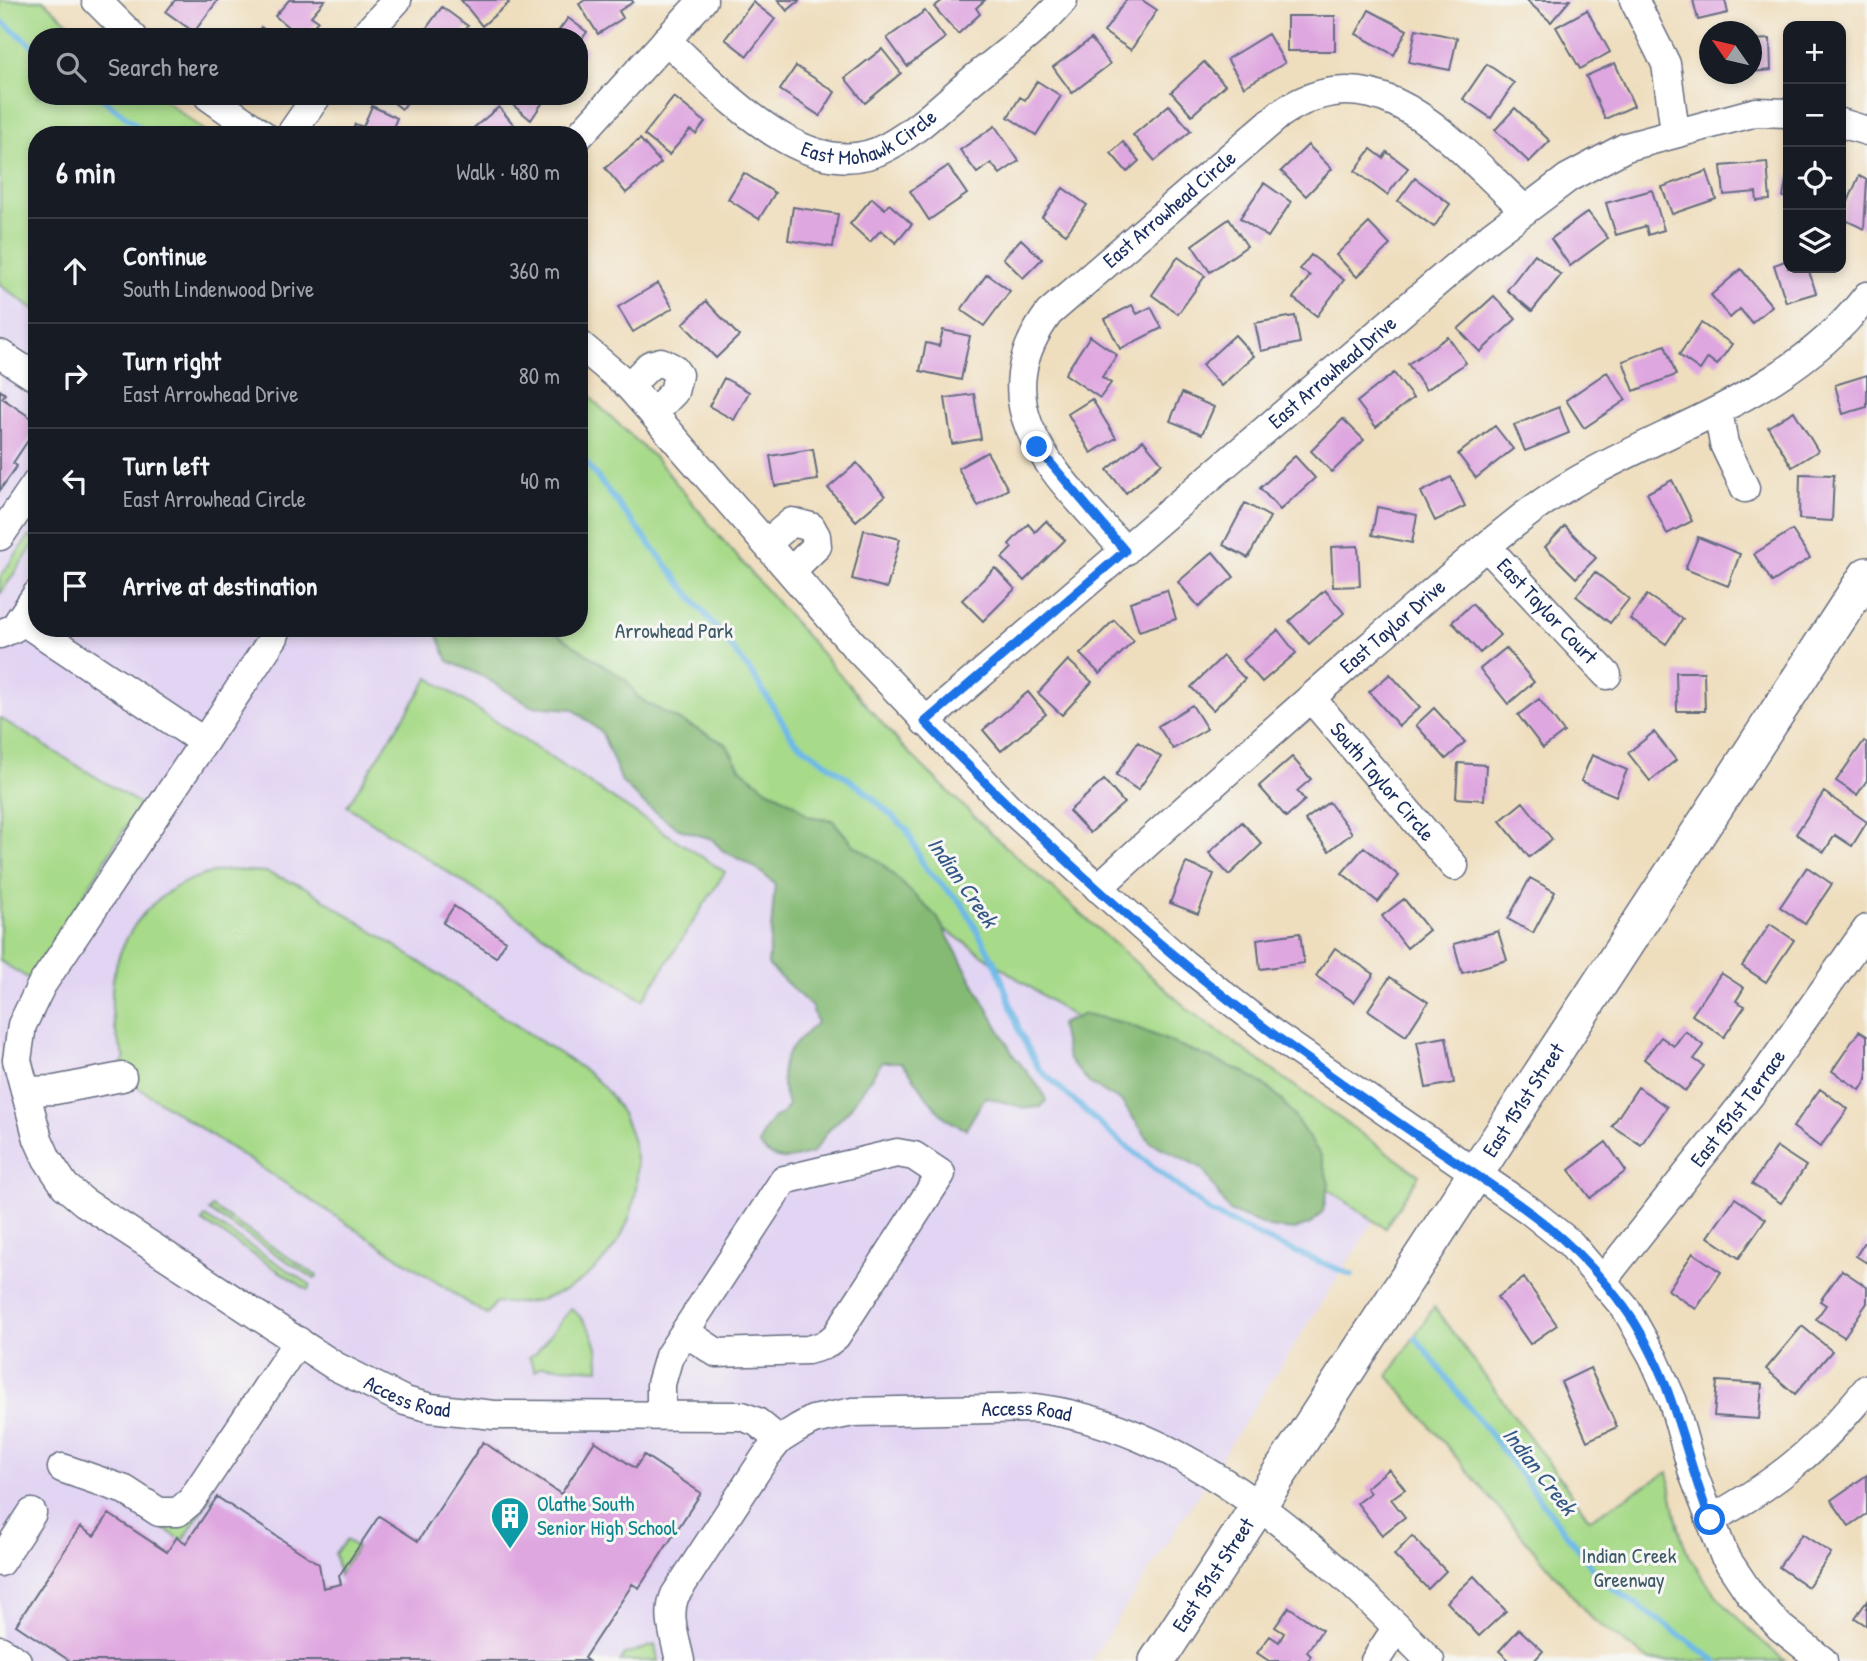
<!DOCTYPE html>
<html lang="en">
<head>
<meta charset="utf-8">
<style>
  :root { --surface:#171b24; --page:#20242c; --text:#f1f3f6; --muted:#9ea1a6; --line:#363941 }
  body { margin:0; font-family:"Patrick Hand",sans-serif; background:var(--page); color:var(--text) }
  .controls { position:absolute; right:21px; top:21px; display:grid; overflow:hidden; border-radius:14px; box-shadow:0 4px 10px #0003 }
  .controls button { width:63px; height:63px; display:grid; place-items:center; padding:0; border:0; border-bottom:2px solid var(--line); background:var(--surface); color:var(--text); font:35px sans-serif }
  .compass { position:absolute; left:1699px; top:21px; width:63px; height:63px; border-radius:50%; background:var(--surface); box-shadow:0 4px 10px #0003; rotate:304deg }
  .stop { position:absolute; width:21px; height:21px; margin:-16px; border:5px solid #1a73e8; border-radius:50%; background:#fff }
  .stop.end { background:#1a73e8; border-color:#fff; box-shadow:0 2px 7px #0008 }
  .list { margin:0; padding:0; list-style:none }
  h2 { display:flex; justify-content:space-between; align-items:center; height:91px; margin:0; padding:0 28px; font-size:30px }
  h2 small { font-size:23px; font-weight:400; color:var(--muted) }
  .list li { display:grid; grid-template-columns:46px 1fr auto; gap:21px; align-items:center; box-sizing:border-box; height:105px; padding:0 28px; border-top:2px solid var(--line) }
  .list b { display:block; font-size:26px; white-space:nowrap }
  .list p { margin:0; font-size:23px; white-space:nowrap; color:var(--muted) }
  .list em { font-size:23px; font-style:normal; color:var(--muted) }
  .icon { flex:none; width:38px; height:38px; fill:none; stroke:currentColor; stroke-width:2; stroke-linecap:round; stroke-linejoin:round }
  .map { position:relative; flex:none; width:1867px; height:1661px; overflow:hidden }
  .search { position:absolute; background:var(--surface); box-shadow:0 4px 10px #0003; left:28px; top:28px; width:560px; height:77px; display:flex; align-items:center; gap:18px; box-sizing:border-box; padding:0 24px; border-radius:28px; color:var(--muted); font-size:26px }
  .panel { position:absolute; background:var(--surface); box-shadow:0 4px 10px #0003; left:28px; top:126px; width:560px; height:511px; border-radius:28px }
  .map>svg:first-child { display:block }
</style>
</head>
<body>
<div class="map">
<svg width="1867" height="1661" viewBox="0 0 1867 1661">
  <rect width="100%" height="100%" fill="#f6f6f2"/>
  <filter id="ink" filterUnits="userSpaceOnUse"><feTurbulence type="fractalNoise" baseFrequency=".0143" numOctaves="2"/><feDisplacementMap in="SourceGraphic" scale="14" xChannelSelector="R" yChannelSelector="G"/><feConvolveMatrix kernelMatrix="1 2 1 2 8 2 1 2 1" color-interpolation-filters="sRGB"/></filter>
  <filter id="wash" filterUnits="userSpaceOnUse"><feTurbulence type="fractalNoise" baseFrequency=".00686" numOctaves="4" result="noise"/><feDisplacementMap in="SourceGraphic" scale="28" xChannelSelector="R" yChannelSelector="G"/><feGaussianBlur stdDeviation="1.57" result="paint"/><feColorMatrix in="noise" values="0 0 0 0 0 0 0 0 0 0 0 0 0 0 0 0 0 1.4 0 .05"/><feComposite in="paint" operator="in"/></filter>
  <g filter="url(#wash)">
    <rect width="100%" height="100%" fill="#efdebe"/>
    <path fill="#e2d4f3" d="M0 285 37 311V628H501L1374 1221 1091 1661H0Z"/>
    <path fill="#a7da89" stroke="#618474" stroke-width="2" d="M0 0H43L84 37H37V96H159L210 135H37V311L0 285Z
      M579 387 659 462 721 538 902 746 997 839 1190 1011 1419 1175 1385 1228 501 628H579Z
      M29 536 35 539V543L0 594V577Z
      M429 678 725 872 643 1000 347 806Z
      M0 718 140 804 31 980 0 961Z
      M228 870 266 872 305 887 586 1071C670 1138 646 1266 543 1299 528 1304 511 1303 495 1303L487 1315 116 1073 125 1058C86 975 136 881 228 870Z
      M212 1207 317 1276 315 1279 209 1211Z
      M205 1217 311 1285 308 1290 202 1221Z
      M1434 1307 1590 1519 1668 1472C1672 1495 1675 1519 1683 1541 1698 1584 1750 1632 1785 1661H1650L1591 1618 1388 1376Z
      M571 1308C590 1324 600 1343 599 1369L542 1366 535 1371 529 1357 536 1353Z
      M211 1495 183 1541 163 1528 189 1521Z
      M346 1540 357 1547 339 1576 335 1553Z
      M655 1645 658 1661H620L625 1654Z"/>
    <path fill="#85ba75" stroke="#50746a" stroke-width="2" d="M435 628H548L627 681 636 695 648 704 726 744 740 768 767 789 795 804 808 816 832 820 854 845 880 862 937 917 1014 1056 1042 1091 1046 1101 1041 1107 1025 1108 985 1097 966 1129C929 1115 926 1087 901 1062H882L848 1111 828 1131 813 1153C790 1160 776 1165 759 1145L762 1134 774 1117 782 1114 788 1105C774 1062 786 1051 817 1023L812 1007 768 965 775 884 756 868 722 850 712 839 679 829 643 803 622 782 602 733 573 709 531 706 482 676 448 661Z
      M1085 1014 1125 1023 1246 1073 1273 1091 1289 1109 1321 1156 1329 1184 1323 1211 1311 1224 1294 1230 1269 1227 1229 1211 1202 1168 1150 1142 1122 1102 1089 1083 1068 1058 1060 1024Z"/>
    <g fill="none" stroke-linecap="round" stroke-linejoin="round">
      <path stroke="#6db9e7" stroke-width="6" d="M0 20 37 49
        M99 96 149 135
        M579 454 753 675 794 740 864 790 907 830 925 868 963 905 998 969 1021 1035 1039 1069 1111 1134 1212 1213 1272 1242 1352 1275
        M1416 1338 1602 1580 1716 1661"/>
    </g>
    <g id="blocks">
      <path fill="#dfa7e0" d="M175 0H218L194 32 166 12Z
        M289 0H325L311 16 318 21 304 37H300L275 16Z
        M461 0H506L509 3 482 26Z
        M585 0H632L633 2 619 11 623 18 598 34 579 4Z
        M778 0H800L787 11Z
        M943 0H985L976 8 980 14 958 34 934 7Z
        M1126 0H1142L1157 10 1131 50 1104 32Z
        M1526 0H1570L1551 22Z
        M1693 0H1725L1728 13 1698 20Z
        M753 2 775 19 747 56 725 39Z
        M442 7 468 26 460 37H420Z
        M1369 10 1407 30 1394 55 1356 34Z
        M1587 10 1610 52 1580 69 1556 27Z
        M925 11 945 38 907 66 887 38Z
        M1287 16H1335V51H1287Z
        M568 18 587 32 579 43V37H554Z
        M261 27 275 37H255Z
        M1416 29 1457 38 1450 70 1409 62Z
        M1268 34 1285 63 1244 87 1227 59Z
        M1091 39 1110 64 1072 93 1053 67Z
        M1770 39 1771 70 1752 72V40Z
        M579 44 587 50 579 60Z
        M882 49 901 73 865 103 845 78Z
        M1204 62 1225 85 1192 115 1171 92Z
        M1615 63 1634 106 1605 119 1586 76Z
        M1487 64 1514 83 1491 118 1463 99Z
        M796 66 835 92 820 116 780 90Z
        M1037 81 1061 96 1036 135 1008 117 1020 97 1025 100Z
        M385 96H412L402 109Z
        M502 96H547L531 120Z
        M674 97 705 122 696 134 690 130 669 155 644 135Z
        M1169 105 1191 131 1155 161 1133 135Z
        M372 106 397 118 390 135H351L355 124 363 127Z
        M499 107 520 132 517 135H465Z
        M1515 108 1550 141 1529 162 1495 130Z
        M995 126 1019 161 1000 174 991 163 977 173 960 150Z
        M640 139 661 163 626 193 605 168Z
        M1123 142 1139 161 1127 172 1111 153Z
        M1308 145 1332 169 1306 196 1281 171Z
        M1371 149 1383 158 1387 152 1408 168 1387 195 1355 171Z
        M1767 162 1770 200 1757 201 1756 192 1724 195 1721 166Z
        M948 166 967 194 929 220 910 191Z
        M1707 171 1716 199 1672 214 1662 187Z
        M744 173 775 193 759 219 728 199Z
        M1787 174H1788V198L1783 197Z
        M1859 176 1867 180 1864 229 1841 218Z
        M1415 178 1450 204 1434 227 1398 201Z
        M1264 183 1291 202 1268 237 1240 218Z
        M1063 188 1087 205 1066 234 1042 217Z
        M1652 190 1664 230 1648 235 1646 226 1616 235 1606 203Z
        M872 198 885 209 889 204 912 224 896 243 881 230 870 242 850 224Z
        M793 207 838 214 833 247 788 240Z
        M1588 212 1608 238 1570 266 1551 239Z
        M1229 219 1247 246 1210 272 1192 245Z
        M1369 223 1390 245 1357 277 1336 255Z
        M1021 239 1042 259 1023 278 1003 258Z
        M1535 254 1561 275 1532 311 1507 290Z
        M1311 255 1344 280 1317 316 1293 298 1310 276 1300 269Z
        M1178 257 1205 276 1178 314 1152 295Z
        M1788 260V268H1808L1816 293 1786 302 1774 265Z
        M1741 269 1772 306 1752 323 1740 309 1730 318 1711 295Z
        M987 274 1010 291 984 326 961 310Z
        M658 283 673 308 633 332 618 307Z
        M1494 296 1516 319 1480 352 1458 329Z
        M706 301 739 336 716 358 683 324Z
        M1132 305 1137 314 1151 307 1162 328 1120 349 1105 319Z
        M1295 316 1300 343 1261 351 1255 323Z
        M1701 323 1732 344 1717 365 1708 358 1700 370 1679 355Z
        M943 330 970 336 961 380 920 371 926 343 939 346Z
        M1235 335 1254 356 1221 386 1202 365Z
        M1090 336 1117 355 1102 377 1111 383 1100 398 1065 374Z
        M1448 337 1466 363 1426 390 1408 364Z
        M1665 345 1676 375 1634 391 1623 361Z
        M1607 372 1626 400 1584 428 1566 400Z
        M1394 373 1413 398 1376 427 1357 402Z
        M1867 375V407L1843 414 1835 385Z
        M724 378 749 392 734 420 709 406Z
        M0 390 5 394 2 398 37 422V427L13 463 17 466 0 490Z
        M1182 393 1214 407 1202 434 1170 421Z
        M974 394 981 439 952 444 945 398Z
        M1092 399 1116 438 1091 453 1068 414Z
        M1559 407 1569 433 1525 451 1514 425Z
        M1794 411 1818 451 1792 467 1768 427Z
        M1343 419 1364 440 1332 472 1311 451Z
        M1495 426 1513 449 1476 478 1458 454Z
        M1143 440 1162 463 1126 493 1107 470Z
        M813 449 818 480 775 486 770 456Z
        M987 452 1008 489 978 506 958 468Z
        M1295 456 1315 478 1280 510 1260 488Z
        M857 463 885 496 856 521 828 488Z
        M1800 474 1834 475 1832 521 1799 519Z
        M1451 477 1465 506 1435 521 1421 492Z
        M1672 480 1692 521 1667 534 1647 493Z
        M1245 503 1270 517 1248 558 1223 545Z
        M1377 507 1417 515 1412 543 1372 535Z
        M1046 521 1065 540 1024 581 1002 558 1012 548 1009 544 1028 524 1035 532Z
        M1565 526 1596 558 1576 578 1545 547Z
        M864 530 900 539 887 588 852 579Z
        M1792 530 1810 558 1772 582 1754 554Z
        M1698 537 1740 554 1728 586 1685 569Z
        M1358 546 1360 586 1333 587 1331 547Z
        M1213 552 1234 577 1199 607 1178 582Z
        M995 568 1015 589 983 621 962 600Z
        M1595 572 1629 599 1610 623 1576 596Z
        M1167 590 1176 619 1139 631 1130 602Z
        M1325 590 1344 613 1309 644 1289 621Z
        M1647 595 1683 619 1666 644 1630 619Z
        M1472 604 1500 635 1480 653 1452 622Z
        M1114 620 1134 641 1100 674 1080 654Z
        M1278 630 1296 653 1262 682 1243 660Z
        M1506 648 1534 682 1508 704 1480 669Z
        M1223 656 1245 679 1213 710 1191 687Z
        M1068 660 1092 682 1062 715 1038 693Z
        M1676 672H1704L1705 711H1677Z
        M1390 674 1420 707 1399 726 1369 692Z
        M1028 692 1046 714 1001 751 983 730Z
        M1539 699 1564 732 1543 748 1518 715Z
        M1192 705 1207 729 1173 749 1158 726Z
        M1434 708 1465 742 1446 759 1416 725Z
        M1654 732 1676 760 1650 781 1628 753Z
        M1864 741 1867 743V780L1857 795 1836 781Z
        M1138 742 1161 757 1138 790 1116 775Z
        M1592 755 1627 770 1616 796 1581 781Z
        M1292 757 1311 779 1297 791 1305 800 1286 817 1259 786Z
        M1458 763 1486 765 1484 800 1456 798Z
        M1104 780 1124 803 1090 833 1069 811Z
        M1824 792 1867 822 1852 846 1835 835 1824 852 1796 834Z
        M1329 802 1352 833 1329 851 1305 820Z
        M1523 802 1552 839 1529 857 1500 821Z
        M1242 822 1262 844 1229 875 1209 853Z
        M1364 847 1399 876 1378 902 1342 873Z
        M1186 863 1214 874 1198 914 1170 903Z
        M1807 867 1832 884 1805 924 1780 907Z
        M1530 878 1555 892 1533 933 1508 919Z
        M1404 899 1429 930 1407 948 1382 916Z
        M454 906 506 941 496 957 443 923Z
        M1770 924 1794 940 1766 982 1742 966Z
        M1498 931 1507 960 1462 973 1454 944Z
        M1300 933 1304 963 1260 969 1257 939Z
        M1335 948 1374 974 1354 1002 1316 976Z
        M1721 973 1744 988 1736 1001 1745 1006 1724 1037 1692 1015Z
        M1390 977 1428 1002 1406 1036 1368 1010Z
        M1685 1031 1704 1046 1694 1059 1704 1066 1685 1091 1644 1059 1661 1037 1674 1046Z
        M1859 1031 1867 1036V1079L1860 1090 1832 1071Z
        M1446 1037 1454 1083 1426 1088 1417 1042Z
        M1638 1087 1667 1107 1641 1145 1612 1126Z
        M1820 1089 1848 1109 1820 1147 1793 1127Z
        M1606 1142 1626 1171 1590 1198 1569 1170Z
        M1777 1147 1806 1166 1781 1203 1752 1184Z
        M1735 1198 1766 1219 1739 1258 1708 1237Z
        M1867 1239V1263L1856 1256Z
        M1693 1253 1721 1272 1696 1309 1668 1290Z
        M1842 1270 1867 1287V1303L1844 1337 1816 1319 1826 1305 1820 1301Z
        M1524 1278 1557 1325 1530 1344 1497 1297Z
        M1802 1326 1832 1351 1795 1394 1766 1369Z
        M1590 1368 1617 1427 1587 1441 1561 1382Z
        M1717 1381 1762 1384 1759 1419 1714 1416Z
        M595 1441 635 1468 644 1455 701 1493 639 1588 632 1584 630 1588 584 1658 588 1661H70L16 1625 80 1527 94 1536 109 1514 167 1552 177 1537 186 1543 217 1497 319 1564 323 1588 341 1584 339 1576 379 1516 418 1541 483 1442 561 1494Z
        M1389 1469 1405 1489 1391 1499 1405 1517 1382 1535 1357 1503 1370 1493 1366 1488Z
        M1867 1475V1514L1849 1526 1831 1500Z
        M1802 1534 1831 1553 1808 1587 1779 1567Z
        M1412 1536 1446 1571 1428 1589 1394 1555Z
        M1474 1576 1506 1611 1479 1636 1447 1602Z
        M1867 1601V1626L1855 1618Z
        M1289 1607 1322 1630 1307 1652 1311 1656 1308 1661H1269L1257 1653 1270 1636 1279 1642 1284 1633 1275 1627Z
        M1519 1629 1543 1651 1534 1661H1510L1499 1651Z"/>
    </g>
  </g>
  <g filter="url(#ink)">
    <use href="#blocks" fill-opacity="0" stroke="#656c80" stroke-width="2"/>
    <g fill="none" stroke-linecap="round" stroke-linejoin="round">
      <g stroke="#656c80" stroke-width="31">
        <g id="minor">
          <path d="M96 0 133 37"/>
          <path d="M1634 0 1666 64 1675 132"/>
          <path d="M363 37 397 0"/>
          <path id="s1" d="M666 40C719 87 808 191 887 147 915 132 939 109 963 88 993 62 1039 30 1063 0"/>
          <path d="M208 96 263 135"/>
          <path d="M1841 123 1867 131"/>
          <path d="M290 135 317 96"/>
          <path d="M579 136 703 0"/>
          <path d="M579 344 629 386 853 644 1007 806 1184 964 1272 1033 1529 1210 1570 1243 1626 1309 1653 1357 1673 1402 1693 1473 1724 1555 1750 1594 1780 1627 1823 1661"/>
          <path d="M0 354 37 378"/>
          <path d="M629 386 650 365 661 362 673 368 678 375 674 392 653 413"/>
          <path d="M1718 411 1724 444 1745 488"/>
          <path d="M0 536 37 482"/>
          <path d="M767 543 792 522 811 527 816 536 817 546 791 571"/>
          <path id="s2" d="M1487 547 1607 675"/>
          <path id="s3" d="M1125 551C1062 479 976 411 1049 313L1280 114C1380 45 1455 147 1525 210"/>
          <path d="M20 619 204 742"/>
          <path id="s4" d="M277 628 274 637 41 986 22 1025 17 1060 38 1139 47 1159 65 1186 84 1202 335 1366 405 1401 431 1408 494 1415 742 1416 757 1422 779 1440"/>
          <path d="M0 634 14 628 37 594"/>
          <path id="s5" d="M1311 698 1454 866"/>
          <path id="s6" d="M925 722 1491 236 1568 178 1626 147 1756 112 1788 113"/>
          <path id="s7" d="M1098 888C1187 806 1279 726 1370 646 1423 601 1476 552 1532 510 1643 429 1778 410 1867 296"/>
          <path d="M25 1091 55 1090 122 1077"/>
          <path id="s8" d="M1602 1281 1754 1090 1867 929"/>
          <path d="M661 1415V1384L669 1356 784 1180 897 1153 914 1156 941 1174 836 1336 825 1345 808 1350 717 1353 685 1332"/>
          <path d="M62 1468 125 1490 159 1512H178L191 1501 298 1341"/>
          <path d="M1710 1520C1781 1480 1815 1452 1867 1389"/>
          <path d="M0 1562 32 1513"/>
          <path d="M0 1650 17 1661"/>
          <path id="s9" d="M680 1661C676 1640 666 1616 675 1595L766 1456 779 1440 798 1428 813 1420 853 1412 1034 1408C1190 1427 1325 1552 1430 1661"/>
          <path d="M1375 1661 1397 1627"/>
        </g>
      </g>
      <g stroke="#656c80" stroke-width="38">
        <g id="major">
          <path id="s10" d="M1157 1661 1867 575"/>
        </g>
      </g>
      <use href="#minor" stroke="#fff" stroke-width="28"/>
      <use href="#major" stroke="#fff" stroke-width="35"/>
    </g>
  </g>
  <g fill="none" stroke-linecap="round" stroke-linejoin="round" filter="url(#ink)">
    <path stroke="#1a73e8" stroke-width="9" d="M1037 447 1125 551 925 722C1033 833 1147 940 1272 1033 1326 1073 1381 1111 1437 1149 1513 1200 1568 1231 1624 1307 1671 1370 1683 1449 1710 1520"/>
  </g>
  <defs>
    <g id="building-pin" transform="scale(2.0125)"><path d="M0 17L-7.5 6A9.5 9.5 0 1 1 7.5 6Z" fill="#0f9aa8" stroke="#f6f6f2"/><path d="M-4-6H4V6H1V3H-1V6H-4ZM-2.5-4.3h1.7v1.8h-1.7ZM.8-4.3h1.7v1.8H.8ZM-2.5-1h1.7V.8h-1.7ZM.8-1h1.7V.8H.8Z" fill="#fff"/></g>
  </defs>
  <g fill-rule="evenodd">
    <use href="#building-pin" x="510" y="1516"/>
  </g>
  <g text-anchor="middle" stroke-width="6" stroke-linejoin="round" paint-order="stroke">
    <g font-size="21" fill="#1b2f5e" stroke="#f6f6f2">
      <text dy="7" stroke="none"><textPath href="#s1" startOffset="247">East Mohawk Circle</textPath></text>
      <text dy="7" stroke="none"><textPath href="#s3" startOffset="438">East Arrowhead Circle</textPath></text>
      <text dy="7" stroke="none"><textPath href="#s6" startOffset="537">East Arrowhead Drive</textPath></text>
      <text dy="7" stroke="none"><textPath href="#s2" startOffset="88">East Taylor Court</textPath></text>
      <text dy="7" stroke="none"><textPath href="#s7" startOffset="394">East Taylor Drive</textPath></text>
      <text dy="7" stroke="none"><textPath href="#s5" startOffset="110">South Taylor Circle</textPath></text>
      <text dy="7" stroke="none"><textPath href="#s10" startOffset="670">East 151st Street</textPath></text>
      <text dy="7" stroke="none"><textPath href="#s8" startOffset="220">East 151st Terrace</textPath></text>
      <text dy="7" stroke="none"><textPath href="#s4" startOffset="1048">Access Road</textPath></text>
      <text dy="7" stroke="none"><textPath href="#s9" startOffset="508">Access Road</textPath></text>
      <text dy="7" stroke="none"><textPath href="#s10" startOffset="103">East 151st Street</textPath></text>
    </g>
    <g font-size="21" fill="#3e5a69" stroke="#f6f6f2">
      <text x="674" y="638">Arrowhead Park</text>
      <text x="1629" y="1563">Indian Creek<tspan x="1629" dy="24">Greenway</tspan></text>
    </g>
    <g font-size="21" fill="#0d838f" stroke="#f6f6f2" text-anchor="start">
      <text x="537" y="1511">Olathe South<tspan x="537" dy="24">Senior High School</tspan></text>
    </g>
    <g font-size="23" font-style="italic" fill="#345887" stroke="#f6f6f2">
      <text transform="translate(963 882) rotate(55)" y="8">Indian Creek</text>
      <text transform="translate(1540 1471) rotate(52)" y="8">Indian Creek</text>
    </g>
  </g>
</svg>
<div class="controls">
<button>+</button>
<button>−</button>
<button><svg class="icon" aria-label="locate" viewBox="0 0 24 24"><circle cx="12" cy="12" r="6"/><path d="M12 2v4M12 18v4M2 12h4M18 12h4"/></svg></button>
<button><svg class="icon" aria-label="layers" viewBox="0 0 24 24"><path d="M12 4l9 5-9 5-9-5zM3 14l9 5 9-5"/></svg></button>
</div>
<svg class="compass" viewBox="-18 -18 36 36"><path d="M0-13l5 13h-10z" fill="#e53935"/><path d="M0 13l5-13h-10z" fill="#9ea1a6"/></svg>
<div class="stop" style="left:1710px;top:1520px"></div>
<div class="stop end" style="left:1037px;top:447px"></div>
<div class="search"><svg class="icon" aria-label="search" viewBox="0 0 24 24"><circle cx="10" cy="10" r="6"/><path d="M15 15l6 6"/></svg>Search here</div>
<section class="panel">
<h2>6 min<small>Walk · 480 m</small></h2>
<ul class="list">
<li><svg class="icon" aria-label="ahead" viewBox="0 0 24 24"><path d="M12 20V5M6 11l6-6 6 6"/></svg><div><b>Continue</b><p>South Lindenwood Drive</p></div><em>360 m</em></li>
<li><svg class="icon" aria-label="right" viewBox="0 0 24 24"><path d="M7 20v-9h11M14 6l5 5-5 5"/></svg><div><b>Turn right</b><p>East Arrowhead Drive</p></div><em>80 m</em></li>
<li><svg class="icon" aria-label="left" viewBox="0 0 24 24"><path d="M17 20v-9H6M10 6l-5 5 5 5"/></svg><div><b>Turn left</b><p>East Arrowhead Circle</p></div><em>40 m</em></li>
<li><svg class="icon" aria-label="arrive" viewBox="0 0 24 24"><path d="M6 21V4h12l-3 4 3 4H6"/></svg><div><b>Arrive at destination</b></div></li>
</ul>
</section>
</div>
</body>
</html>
